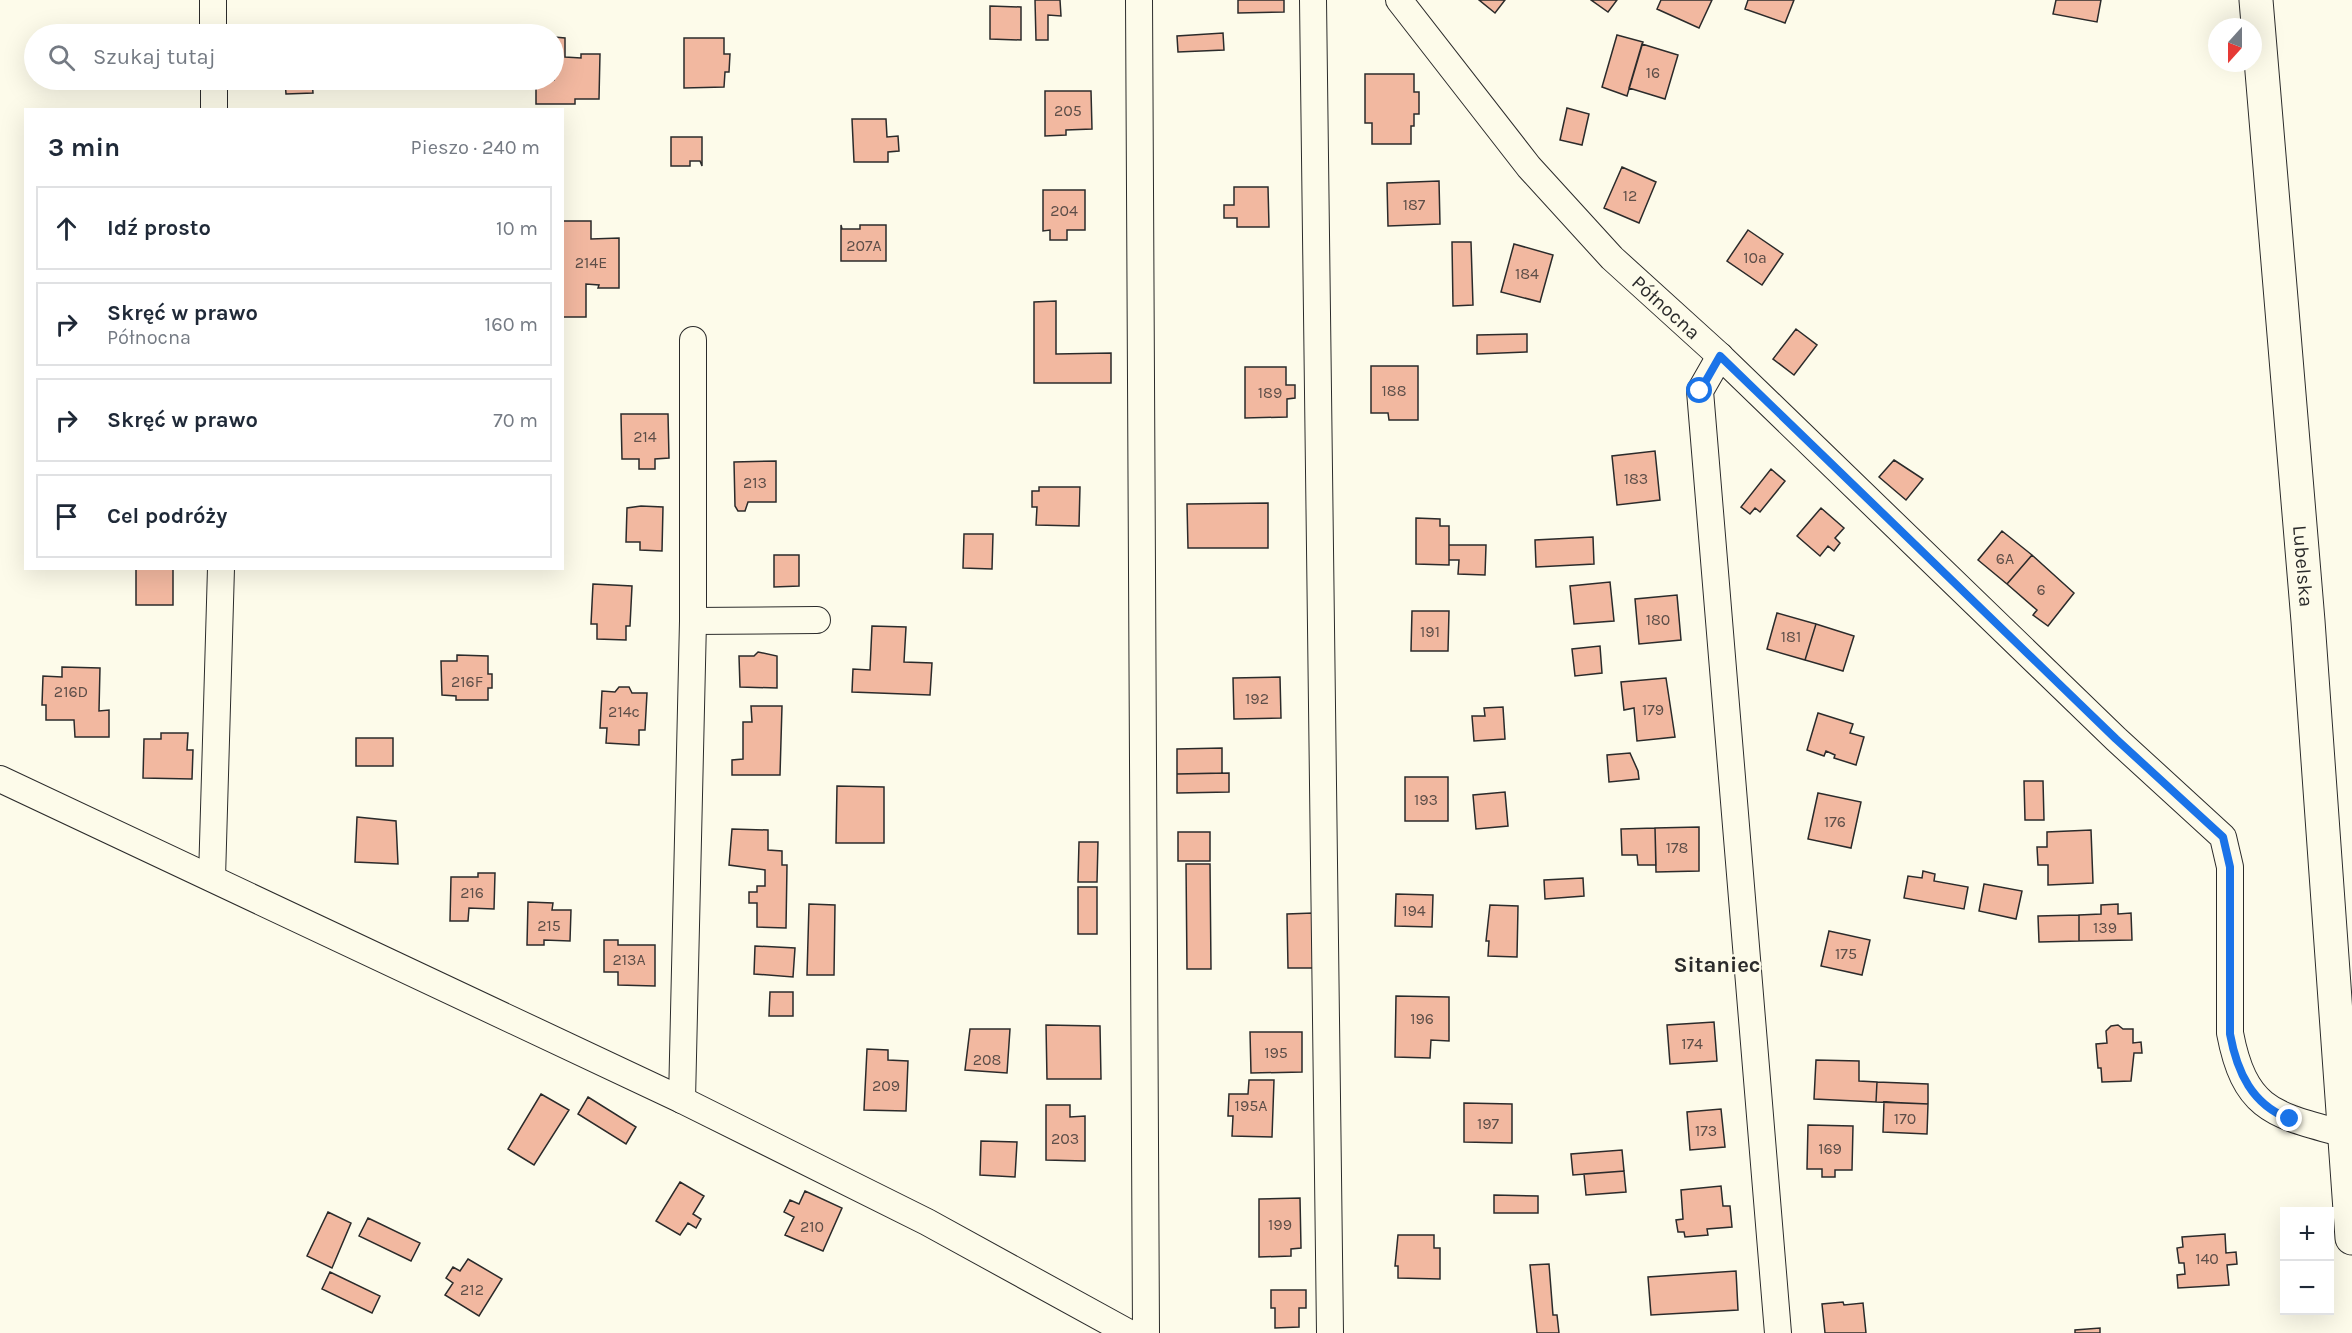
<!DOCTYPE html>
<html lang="pl">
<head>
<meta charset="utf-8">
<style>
  :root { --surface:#fff; --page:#f2f2f3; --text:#1f2937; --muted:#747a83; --line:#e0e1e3 }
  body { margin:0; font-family:Karla,sans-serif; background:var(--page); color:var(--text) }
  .controls { position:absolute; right:18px; bottom:18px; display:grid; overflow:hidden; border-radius:0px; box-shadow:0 6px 24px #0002 }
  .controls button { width:54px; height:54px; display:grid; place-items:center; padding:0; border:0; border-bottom:2px solid var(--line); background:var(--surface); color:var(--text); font:30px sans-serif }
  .compass { position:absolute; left:2208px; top:18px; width:54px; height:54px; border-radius:50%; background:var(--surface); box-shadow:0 6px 24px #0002; rotate:201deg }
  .stop { position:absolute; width:18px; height:18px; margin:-14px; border:4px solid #1a73e8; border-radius:50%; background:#fff }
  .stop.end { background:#1a73e8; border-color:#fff; box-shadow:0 2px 6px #0008 }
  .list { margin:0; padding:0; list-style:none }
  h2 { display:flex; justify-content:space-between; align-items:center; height:78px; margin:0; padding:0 24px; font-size:26px }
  h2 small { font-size:20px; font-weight:400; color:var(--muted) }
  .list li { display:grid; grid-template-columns:39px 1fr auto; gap:18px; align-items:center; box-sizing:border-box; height:84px; margin:0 12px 12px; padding:0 12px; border:2px solid var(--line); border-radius:0px }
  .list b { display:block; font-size:22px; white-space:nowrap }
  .list p { margin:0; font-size:20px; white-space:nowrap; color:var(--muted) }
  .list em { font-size:20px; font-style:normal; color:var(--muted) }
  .icon { flex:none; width:33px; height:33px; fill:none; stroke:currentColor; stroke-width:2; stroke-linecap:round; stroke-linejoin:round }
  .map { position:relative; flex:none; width:2352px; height:1333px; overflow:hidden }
  .search { position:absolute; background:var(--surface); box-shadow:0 6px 24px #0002; left:24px; top:24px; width:540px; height:66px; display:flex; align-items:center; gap:15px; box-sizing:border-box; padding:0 21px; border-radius:33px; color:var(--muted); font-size:22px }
  .panel { position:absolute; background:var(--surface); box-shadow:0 6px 24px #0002; left:24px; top:108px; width:540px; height:462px; border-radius:0px }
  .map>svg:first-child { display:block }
</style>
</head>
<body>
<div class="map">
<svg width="2352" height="1333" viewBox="0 0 2352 1333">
  <rect width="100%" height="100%" fill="#fdfbea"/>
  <path fill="#f2b8a0" stroke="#2b2b2b" stroke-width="1.5" d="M1035 0H1060L1061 16 1048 15V40H1036Z
    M1238 0H1284V12L1238 13Z
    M1479 0H1505L1495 13Z
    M1591 0H1617L1608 12Z
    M1661 0H1712L1699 28 1657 9Z
    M1748 0H1794L1785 23 1745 9Z
    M2056 0H2101L2097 22 2053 14Z
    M990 6 1021 7V40L990 39Z
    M277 32H308V34H277Z
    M1223 33 1224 50 1178 52 1177 36Z
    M1617 35 1643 42 1627 96 1602 87Z
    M554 37 565 38V57L581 58V54H600L599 99H575V104H536V80H554Z
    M684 38H724V54H730L729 72H725L724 87 684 88Z
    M1642 44 1678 55 1665 99 1629 88Z
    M1365 74H1414V92H1419V114H1414V126H1411V144H1372V123H1365Z
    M105 80H149V82L105 83Z
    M285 80H312L313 93 286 94Z
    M1045 91H1091L1092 129 1066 130V135L1045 136Z
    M1567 108 1589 114 1582 145 1560 140Z
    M852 119H886L887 137 898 136 899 151 888 152V162H854Z
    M671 137H702V166L700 161H690V166H671Z
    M1622 167 1656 182 1639 223 1604 208Z
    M1439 181 1440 224 1388 226 1387 183Z
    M1234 187H1268L1269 227H1237V218H1224V205H1234Z
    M1043 190H1085V230H1067V240H1050V230L1043 231Z
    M562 221H591V239L619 238V288H598L599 285 586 284V317H562Z
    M841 225 842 229H860V225H886V261H841Z
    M1748 230 1783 254 1762 285 1727 261Z
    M1452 242H1471L1473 305 1453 306Z
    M1514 244 1553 255 1540 302 1501 292Z
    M1056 301V354L1111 353V383H1034V302Z
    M1796 329 1817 345 1794 375 1773 359Z
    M1527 334V352L1477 354V335Z
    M1371 366H1418V420H1389L1388 413H1371Z
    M1245 367H1286V385H1295V398L1287 399V417L1245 418Z
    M621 414H668L669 458 655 459V469H639V459H622Z
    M1655 451 1660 500 1617 505 1612 456Z
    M1894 460 1923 479 1906 500 1879 477Z
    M776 461V502H748L745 511H738L735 506 734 462Z
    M1771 469 1785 481 1760 512 1755 508 1750 514 1741 507Z
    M1039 487H1080L1079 526 1036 525 1037 507H1032V491H1039Z
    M1268 503V548H1188L1187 504Z
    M641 506 663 507 662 551 640 550V542H626L627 508Z
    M1821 508 1844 528 1835 538 1840 543 1834 551 1828 546 1820 556 1797 536Z
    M1416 518 1440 519V526H1449V565L1416 564Z
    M2002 531 2032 555 2007 584 1978 560Z
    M964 534H993L992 569 963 568Z
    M1593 537 1594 564 1536 567 1535 540Z
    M1449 545H1486L1485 575 1458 574 1459 560H1449Z
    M774 555H799V586L774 587Z
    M2032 555 2074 593 2048 626 2033 615 2037 610 2007 584Z
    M136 568H173V605H136Z
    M1610 582 1614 621 1574 624 1570 586Z
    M593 584 632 586 630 626H626V640L597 639V624H591Z
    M1677 595 1681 640 1639 644 1635 599Z
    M1412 611H1449L1448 651H1411Z
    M1777 613 1816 624 1805 660 1767 649Z
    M1816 624 1854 636 1843 671 1805 660Z
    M872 626 906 627 904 662 932 663 930 695 852 692 853 669 870 670Z
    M1600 646 1602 673 1575 676 1572 649Z
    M758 652 777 656V688L740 687 739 656H754Z
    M457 655 488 656V674H492V688H488V700H456V696L442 695 441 661H457Z
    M62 667 100 668 99 711 109 710V737H75L74 720H46V705H42L43 676 62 677Z
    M1280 677 1281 718 1234 719 1233 678Z
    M1666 678 1675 737 1637 741 1634 708 1624 710 1621 682Z
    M619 687H629L632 693H647L645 730H639V745L606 743 607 728H600L602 691 615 692Z
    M751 706H782L780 775H732V760L743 759V722H752Z
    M1503 707 1505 739 1474 741 1472 716H1485L1484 708Z
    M1818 713 1853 724 1850 733 1864 737 1856 765 1834 758 1835 755 1826 751 1824 756 1807 750Z
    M161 733H188L187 750H193L192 779 143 778 144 739H161Z
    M356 738H393V766H356Z
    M1222 748V773L1177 774V749Z
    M1630 753 1638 771 1639 779 1609 782 1607 755Z
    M1229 773V792L1177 793V774Z
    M1405 777H1448V821H1405Z
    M2024 781H2043L2044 820H2025Z
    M837 786 884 787V843H836Z
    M1505 792 1508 826 1476 829 1473 795Z
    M1818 793 1861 802 1851 848 1808 839Z
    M357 817 396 821 398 864 355 862Z
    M1699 827V871L1656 872 1655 828Z
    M1655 828 1656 865H1638L1637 855H1622L1621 829Z
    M732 829 768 830V850L782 851V865H787L786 928 757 927V903H749V892H757V886H765V870L729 865Z
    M2091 830 2093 883 2048 885V865H2038L2037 847H2047V832Z
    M1178 832H1210V861H1178Z
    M1079 842H1098L1097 882H1078Z
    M1186 864H1210L1211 969H1187Z
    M1923 871 1935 874 1934 881 1968 887 1964 909 1904 898 1908 876 1922 878Z
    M478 873H495L494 909 469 908 468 921H450L451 877H478Z
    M1583 878 1584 896 1545 899 1544 880Z
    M1984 884 2022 891 2016 919 1979 911Z
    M1078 887H1097V934H1078Z
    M1396 894 1433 895 1432 927 1395 926Z
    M528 902 553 903 552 910H571L570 941 544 940V945H527Z
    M809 904 835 905 834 975H807Z
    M2118 904V914L2131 913 2132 940 2079 941V915L2101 914V905Z
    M1490 905 1518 906 1517 957 1488 956 1489 941H1486Z
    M1313 913 1314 968H1288L1287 914Z
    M2079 915V941L2039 942 2038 916Z
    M1829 931 1870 940 1862 975 1821 966Z
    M604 940H618V945H655V986L618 985V972H604Z
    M755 946 795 948 793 977 754 974Z
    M770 992H793V1016H769Z
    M1396 996 1449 997V1041L1431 1040 1430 1058 1395 1057Z
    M1714 1022 1717 1061 1670 1064 1667 1025Z
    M1046 1025 1100 1026 1101 1079H1047Z
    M2118 1025 2123 1029H2133V1043L2141 1042 2142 1053H2134L2131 1081 2102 1082 2101 1068H2098L2096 1044 2107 1043 2106 1031 2111 1026Z
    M970 1029H1010L1007 1073 965 1070Z
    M1250 1032H1302V1072L1251 1073Z
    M867 1049 888 1050V1060L908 1061 906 1111 864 1110Z
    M1816 1060 1859 1061V1081L1877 1082 1876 1102 1814 1099Z
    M1249 1080H1274L1272 1137 1232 1136 1233 1116H1228L1229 1094H1248Z
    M1877 1082 1928 1084V1104L1876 1102Z
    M541 1094 569 1110 534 1165 508 1149Z
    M588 1097 636 1127 626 1144 578 1114Z
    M1884 1102 1928 1104 1927 1134 1883 1132Z
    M1464 1103 1512 1104V1143L1464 1142Z
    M1046 1105H1070V1117L1085 1116V1161L1046 1160Z
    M1721 1109 1725 1147 1690 1150 1687 1112Z
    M1808 1125 1853 1126 1852 1170H1835V1177H1822V1169H1807Z
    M981 1141 1017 1142 1015 1177 980 1175Z
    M1622 1150 1624 1171 1573 1175 1571 1154Z
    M1624 1171 1626 1192 1586 1195 1584 1174Z
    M680 1182 704 1196 693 1214 701 1219 696 1228 688 1223 680 1235 656 1221Z
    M1721 1186 1723 1206H1730L1732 1227 1707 1229 1708 1235 1685 1237 1684 1232H1678L1676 1220 1683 1219 1681 1190Z
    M805 1191 842 1208 823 1251 785 1235 794 1217 784 1212 790 1200 799 1204Z
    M1494 1195 1538 1196V1213H1494Z
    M1300 1198 1301 1248 1291 1249V1256L1259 1257V1199Z
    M328 1212 351 1223 332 1268 307 1256Z
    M368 1218 420 1243 411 1261 359 1236Z
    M2225 1234 2226 1253 2236 1252 2237 1264 2227 1265 2229 1285 2178 1288 2177 1275 2185 1274 2184 1263H2179L2177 1248 2183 1247 2182 1237Z
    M1398 1235H1434V1248H1440V1279L1398 1278V1266H1395Z
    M468 1259 502 1279 479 1316 445 1295 453 1283 446 1278 453 1267 460 1271Z
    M1549 1264 1553 1315H1557L1559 1333H1537L1530 1265Z
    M1736 1271 1738 1310 1651 1315 1648 1277Z
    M330 1272 380 1296 372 1313 322 1289Z
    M1271 1290H1306V1308H1299V1327L1275 1328V1308H1271Z
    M1843 1302 1844 1305 1863 1303 1866 1333H1825L1822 1304Z
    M2100 1328V1333H2075V1330Z"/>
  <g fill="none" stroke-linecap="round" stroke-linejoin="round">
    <g stroke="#2b2b2b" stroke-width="28">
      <g id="minor">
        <path d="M213 0V34"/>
        <path d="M1139 0 1146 1333"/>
        <path d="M1313 0 1330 1333"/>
        <path id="s1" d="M1399 0 1529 167 1612 258 1720 356 2116 739 2223 837 2230 867V1033C2245 1112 2276 1115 2344 1134"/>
        <path d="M214 80V110"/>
        <path d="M1720 356 1700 391 1778 1333"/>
        <path d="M693 621 817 620"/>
        <path d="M0 779 682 1100 927 1222 1129 1333"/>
        <path d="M212 878 221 568"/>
        <path d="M682 1100 693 621V340"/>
      </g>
    </g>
    <g stroke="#2b2b2b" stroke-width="35">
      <g id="trunk">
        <path id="s2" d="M2256 0 2308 621 2352 1238"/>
      </g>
    </g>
    <use href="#minor" stroke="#fdfbea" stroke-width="26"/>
    <use href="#trunk" stroke="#fdfbea" stroke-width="33"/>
  </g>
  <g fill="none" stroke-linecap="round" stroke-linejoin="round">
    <path stroke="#1a73e8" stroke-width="8" d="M1700 391 1720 356 2116 739 2223 837 2230 867V1034C2237 1072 2252 1105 2290 1119"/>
  </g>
  <g text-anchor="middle" stroke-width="4.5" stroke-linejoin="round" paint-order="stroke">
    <g font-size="16" fill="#5d4e48">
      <text x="1653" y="78">16</text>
      <text x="1068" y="116">205</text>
      <text x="1630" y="201">12</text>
      <text x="1414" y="210">187</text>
      <text x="1064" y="216">204</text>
      <text x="864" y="251">207A</text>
      <text x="1755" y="263">10a</text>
      <text x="591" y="268">214E</text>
      <text x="1527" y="279">184</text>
      <text x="1394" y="396">188</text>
      <text x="1270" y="398">189</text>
      <text x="645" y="442">214</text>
      <text x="1636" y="484">183</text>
      <text x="755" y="488">213</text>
      <text x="2005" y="564">6A</text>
      <text x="2041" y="595">6</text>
      <text x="1658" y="625">180</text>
      <text x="1430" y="637">191</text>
      <text x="1791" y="642">181</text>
      <text x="467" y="687">216F</text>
      <text x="71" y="697">216D</text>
      <text x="1257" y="704">192</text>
      <text x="1653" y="715">179</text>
      <text x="624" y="717">214c</text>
      <text x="1426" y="805">193</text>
      <text x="1835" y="827">176</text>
      <text x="1677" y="853">178</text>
      <text x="472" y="898">216</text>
      <text x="1414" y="916">194</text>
      <text x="549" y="931">215</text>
      <text x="2105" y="933">139</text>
      <text x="1846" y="959">175</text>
      <text x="629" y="965">213A</text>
      <text x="1422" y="1024">196</text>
      <text x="1692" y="1049">174</text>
      <text x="1276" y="1058">195</text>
      <text x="987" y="1065">208</text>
      <text x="886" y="1091">209</text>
      <text x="1251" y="1111">195A</text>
      <text x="1905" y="1124">170</text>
      <text x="1488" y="1129">197</text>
      <text x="1706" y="1136">173</text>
      <text x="1065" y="1144">203</text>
      <text x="1830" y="1154">169</text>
      <text x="1280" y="1230">199</text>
      <text x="812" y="1232">210</text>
      <text x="2207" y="1264">140</text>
      <text x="472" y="1295">212</text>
    </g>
    <g font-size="20" fill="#2b2b2b" stroke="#fdfbea">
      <text dy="7" stroke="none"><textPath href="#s1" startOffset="408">Północna</textPath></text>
      <text dy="7" stroke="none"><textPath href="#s2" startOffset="568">Lubelska</textPath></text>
    </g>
    <g font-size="22" font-weight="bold" fill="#2b2b2b" stroke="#fdfbea">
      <text x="1717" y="972">Sitaniec</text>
    </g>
  </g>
</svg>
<div class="controls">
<button>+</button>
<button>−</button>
</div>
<svg class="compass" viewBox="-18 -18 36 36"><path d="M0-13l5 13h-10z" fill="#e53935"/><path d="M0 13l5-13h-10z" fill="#747a83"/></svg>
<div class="stop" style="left:1700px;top:391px"></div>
<div class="stop end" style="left:2290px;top:1119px"></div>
<div class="search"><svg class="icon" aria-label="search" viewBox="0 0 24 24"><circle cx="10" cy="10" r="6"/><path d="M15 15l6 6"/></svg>Szukaj tutaj</div>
<section class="panel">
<h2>3 min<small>Pieszo · 240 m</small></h2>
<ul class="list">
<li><svg class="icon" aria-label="ahead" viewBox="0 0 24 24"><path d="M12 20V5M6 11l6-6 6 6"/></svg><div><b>Idź prosto</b></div><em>10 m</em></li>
<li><svg class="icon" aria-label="right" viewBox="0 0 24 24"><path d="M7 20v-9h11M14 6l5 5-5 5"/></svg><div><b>Skręć w prawo</b><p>Północna</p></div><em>160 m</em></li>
<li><svg class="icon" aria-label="right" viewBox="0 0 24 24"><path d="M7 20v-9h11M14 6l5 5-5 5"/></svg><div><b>Skręć w prawo</b></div><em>70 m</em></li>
<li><svg class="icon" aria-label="arrive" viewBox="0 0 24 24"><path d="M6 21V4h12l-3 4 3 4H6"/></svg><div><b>Cel podróży</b></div></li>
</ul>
</section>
</div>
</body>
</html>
